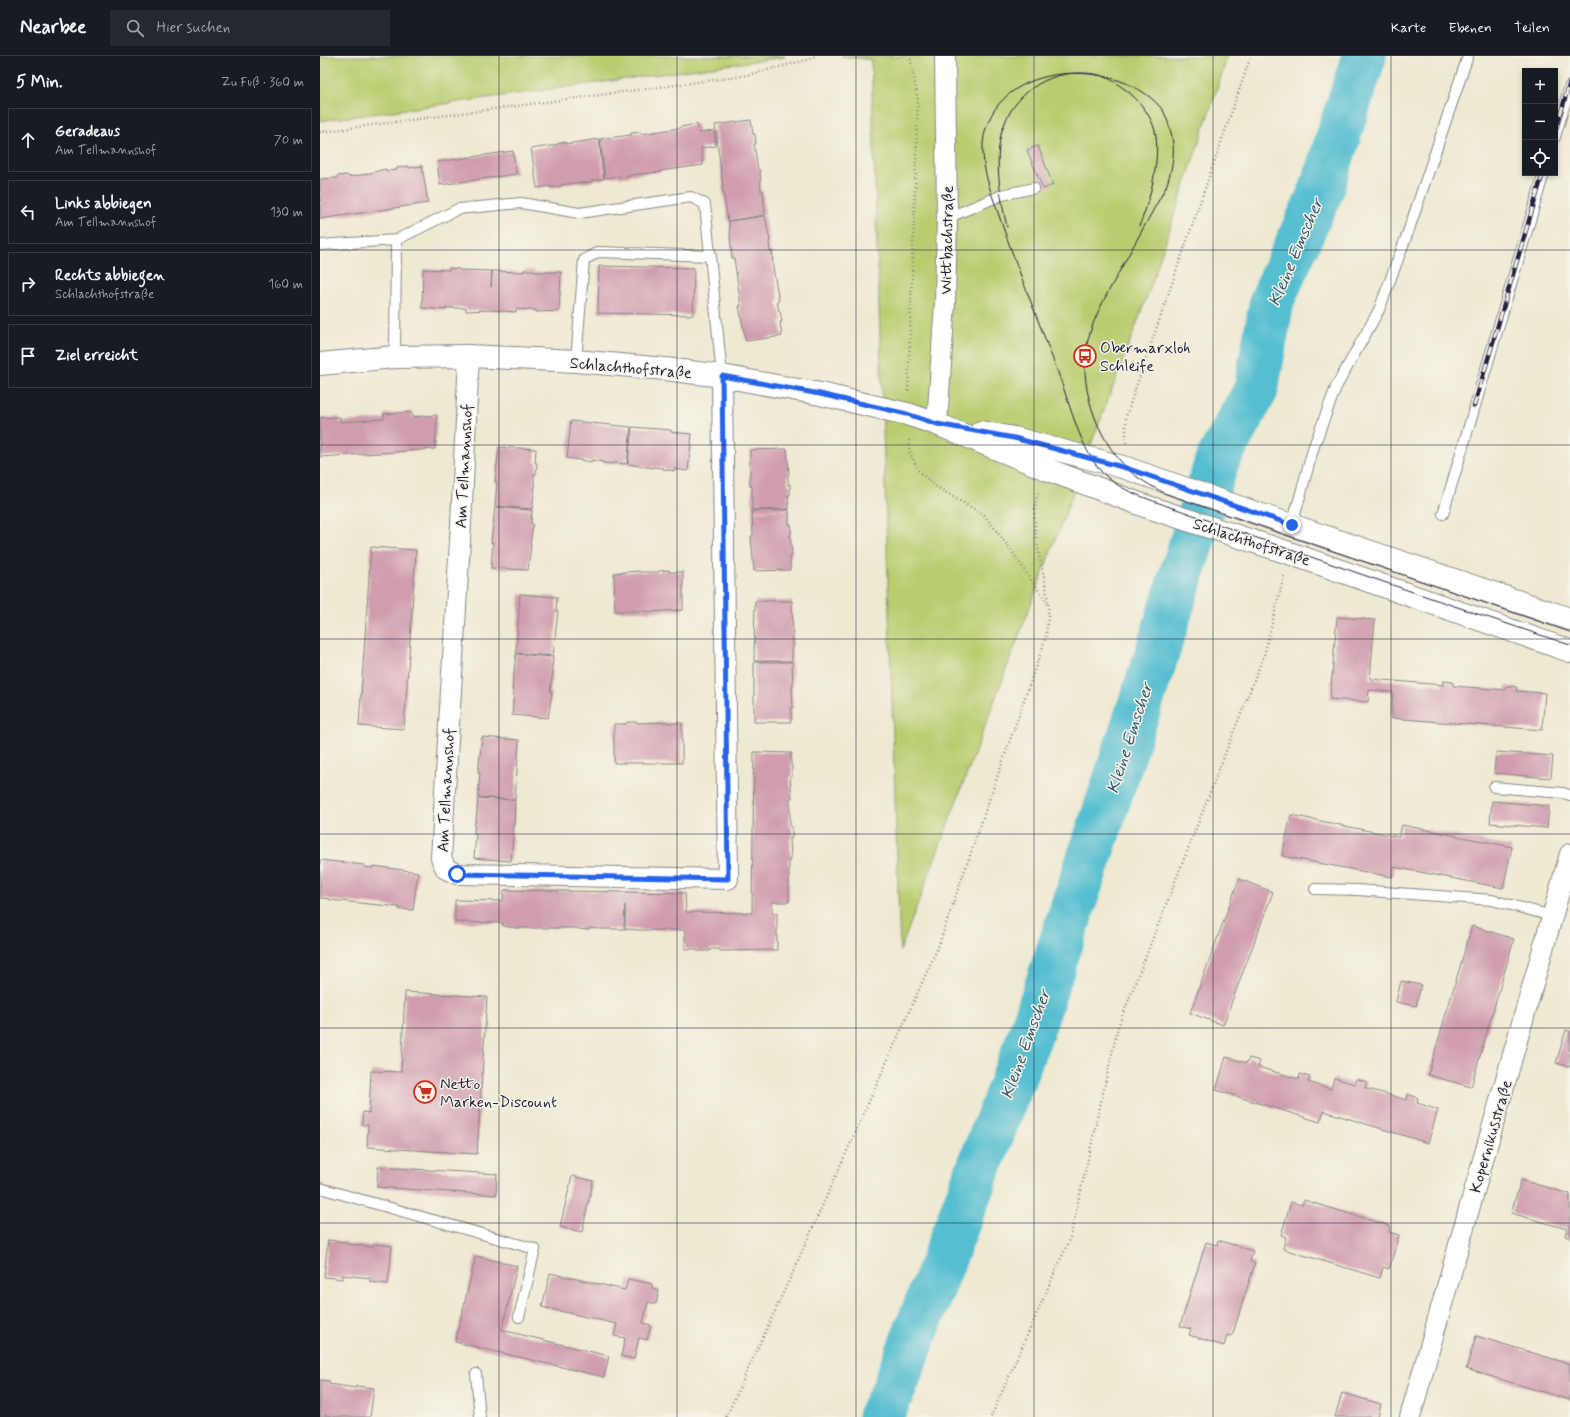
<!DOCTYPE html>
<html lang="de">
<head>
<meta charset="utf-8">
<style>
  :root { --surface:#171b24; --page:#242831; --text:#f1f3f6; --muted:#9ea1a6; --line:#363941 }
  body { margin:0; font-family:Mynerve,sans-serif; background:var(--page); color:var(--text) }
  .controls { position:absolute; right:12px; top:12px; display:grid; overflow:hidden; border-radius:0px; box-shadow:0 2px 6px #0003 }
  .controls button { width:36px; height:36px; display:grid; place-items:center; padding:0; border:0; border-bottom:1px solid var(--line); background:var(--surface); color:var(--text); font:20px sans-serif }
  .stop { position:absolute; width:12px; height:12px; margin:-9px; border:3px solid #2563eb; border-radius:50%; background:#fff }
  .stop.end { background:#2563eb; border-color:#fff; box-shadow:0 1px 4px #0008 }
  .list { margin:0; padding:0; list-style:none }
  h2 { display:flex; justify-content:space-between; align-items:center; height:52px; margin:0; padding:0 16px; font-size:17px }
  h2 small { font-size:13px; font-weight:400; color:var(--muted) }
  .list li { display:grid; grid-template-columns:26px 1fr auto; gap:12px; align-items:center; box-sizing:border-box; height:64px; margin:0 8px 8px; padding:0 8px; border:1px solid var(--line); border-radius:0px }
  .list b { display:block; font-size:15px; white-space:nowrap }
  .list p { margin:0; font-size:13px; white-space:nowrap; color:var(--muted) }
  .list em { font-size:13px; font-style:normal; color:var(--muted) }
  .icon { flex:none; width:22px; height:22px; fill:none; stroke:currentColor; stroke-width:2; stroke-linecap:round; stroke-linejoin:round }
  .map { position:relative; flex:none; width:1250px; height:1361px; overflow:hidden }
  header { display:flex; align-items:center; gap:24px; box-sizing:border-box; height:56px; padding:0 20px; background:var(--surface); border-bottom:1px solid var(--line) }
  header strong { font-size:19px }
  nav { display:flex; gap:22px; margin-inline-start:auto; font-size:14px }
  .search { width:280px; height:36px; background:var(--page); display:flex; align-items:center; gap:10px; box-sizing:border-box; padding:0 14px; border-radius:0px; color:var(--muted); font-size:15px }
  main { display:flex }
  aside { flex:1; background:var(--surface) }
  .map>svg:first-child { display:block }
</style>
</head>
<body>
<header>
<strong>Nearbee</strong>
<div class="search"><svg class="icon" aria-label="search" viewBox="0 0 24 24"><circle cx="10" cy="10" r="6"/><path d="M15 15l6 6"/></svg>Hier suchen</div>
<nav><a>Karte</a><a>Ebenen</a><a>Teilen</a></nav>
</header>
<main>
<aside>
<h2>5 Min.<small>Zu Fuß · 360 m</small></h2>
<ul class="list">
<li><svg class="icon" aria-label="ahead" viewBox="0 0 24 24"><path d="M12 20V5M6 11l6-6 6 6"/></svg><div><b>Geradeaus</b><p>Am Tellmannshof</p></div><em>70 m</em></li>
<li><svg class="icon" aria-label="left" viewBox="0 0 24 24"><path d="M17 20v-9H6M10 6l-5 5 5 5"/></svg><div><b>Links abbiegen</b><p>Am Tellmannshof</p></div><em>130 m</em></li>
<li><svg class="icon" aria-label="right" viewBox="0 0 24 24"><path d="M7 20v-9h11M14 6l5 5-5 5"/></svg><div><b>Rechts abbiegen</b><p>Schlachthofstraße</p></div><em>160 m</em></li>
<li><svg class="icon" aria-label="arrive" viewBox="0 0 24 24"><path d="M6 21V4h12l-3 4 3 4H6"/></svg><div><b>Ziel erreicht</b></div></li>
</ul>
</aside>
<div class="map">
<svg width="1250" height="1361" viewBox="0 0 1250 1361">
  <rect width="100%" height="100%" fill="#f7f3e8"/>
  <filter id="ink" filterUnits="userSpaceOnUse"><feTurbulence type="fractalNoise" baseFrequency=".025" numOctaves="2"/><feDisplacementMap in="SourceGraphic" scale="8" xChannelSelector="R" yChannelSelector="G"/><feConvolveMatrix kernelMatrix="1 2 1 2 8 2 1 2 1" color-interpolation-filters="sRGB"/></filter>
  <filter id="wash" filterUnits="userSpaceOnUse"><feTurbulence type="fractalNoise" baseFrequency=".012" numOctaves="4" result="noise"/><feDisplacementMap in="SourceGraphic" scale="16" xChannelSelector="R" yChannelSelector="G"/><feGaussianBlur stdDeviation="0.9" result="paint"/><feColorMatrix in="noise" values="0 0 0 0 0 0 0 0 0 0 0 0 0 0 0 0 0 1.4 0 .05"/><feComposite in="paint" operator="in"/></filter>
  <g filter="url(#wash)">
    <rect width="100%" height="100%" fill="#eee9d1"/>
    <path fill="#b9cd70" stroke="#6e7856" d="M0 0H465V1L0 65Z
      M521 0H908L829 235 580 895 551 4Z"/>
    <g fill="none" stroke-linecap="round" stroke-linejoin="round">
      <path stroke="#54bed0" stroke-width="45" d="M560 1361 573 1335 712 974 833 610 897 405 936 334 952 244 1001 135 1044 0"/>
    </g>
    <g id="blocks">
      <path fill="#d09daf" d="M431 64 433 78H435L436 88H434L438 114H440L441 135H443L445 159 408 165 402 130H403L395 69Z
        M377 68 379 77 394 75 396 90 381 92 383 109 340 115 341 116 310 119V120L299 122V120L285 122 280 83 311 79V77L321 76V78L360 72V71Z
        M279 83 284 123 272 124V126L261 127V126L241 129V130L230 132V130L217 132 211 93 236 89 237 88 246 86V88Z
        M718 90 733 129 723 133 707 94Z
        M193 95 196 118 120 129 117 106Z
        M88 110 89 112 102 110 108 147 0 163V123L17 122V120L27 119 28 121 42 119 66 113V115L77 114V112Z
        M445 160 450 185H449L450 196 452 195 453 206H452L459 245H457L459 255H460L462 266H460L462 280 426 285 419 250H421L414 202H412L409 165Z
        M279 210 374 212 373 259 278 257Z
        M129 212 139 213V214L172 215 171 231 172 215 204 216V214H214V216H241L239 255 216 256V254L196 253V256L171 254 146 255V252H126V254L102 252 103 213 129 214Z
        M92 356V361L117 359 115 393 0 401V362L20 361V366L64 363V358Z
        M251 365 311 371 307 408 293 407V408L283 407V406L272 404V406L247 402Z
        M312 371 351 374V376L372 378 368 415 354 413V415L343 413V412L333 411V412L308 408Z
        M179 391 216 393 215 407H217L216 418H214V429H215L212 453 175 450 177 426H175Z
        M467 393 469 418H468V429L470 428V439H468L469 453 432 454V430H430V394Z
        M175 451 212 454 211 468H213L210 489H211L208 514 171 512 173 486 171 487Z
        M469 454V468H471V479H470L472 500H470V514L434 515 431 480H433L432 455Z
        M51 491 96 494 84 673 39 670Z
        M349 514V516H363V554L326 556V555H295L294 517 319 515V516H339V515Z
        M200 538 237 541 236 555H238L233 600 196 597Z
        M435 545H472L473 591H472V605H434Z
        M1017 561 1055 564 1050 623 1123 629V625L1133 626V630L1186 634V630L1197 631 1196 635 1225 637 1222 674 1071 662 1073 636 1049 634 1048 646 1010 643Z
        M196 598 233 601 232 614 233 615 230 636H232L228 662 192 659 194 634H192Z
        M434 606H472L473 631H472L473 652H471V666H434Z
        M307 666H317V667L348 666V667H362V707H294V668H306Z
        M162 681 199 684 195 744 158 741 160 717H158Z
        M434 696 471 697V710H472V721H470L472 742H470V771H472V782H470L471 803H469V846H452V857H457V894L400 895V893H390V895H377V893H365V874H319L305 873V849L304 873H279L269 872V874L258 873V872H197L183 870V867L135 866V844L183 845 184 834 365 837 366 856 432 857Z
        M1176 696 1233 700 1231 722 1174 717Z
        M158 742 195 744 194 769H193L192 779H193L191 805 154 802 156 778H154L155 765H156Z
        M1172 745 1229 750 1227 772 1170 767Z
        M971 759 1079 781 1082 769 1192 791 1183 832 1074 811 1072 821 962 800Z
        M0 804 44 809V811L53 812V810L98 816 93 854 79 853V851L10 844V843L0 842Z
        M919 823 953 836 903 969 870 957Z
        M1152 870 1194 883 1151 1031 1108 1019Z
        M1081 925 1101 929 1096 950 1076 946Z
        M85 936 167 941 157 1098 47 1091 48 1069H42L43 1056 49 1057 51 1015 81 1016Z
        M1246 974 1250 975V1011L1236 1007Z
        M906 1001 927 1007 929 1002 940 1005 938 1011 979 1023 980 1018 990 1021 988 1026 1011 1033 1014 1022 1035 1028 1036 1023 1047 1026 1045 1032 1087 1044 1088 1038 1098 1042 1097 1047 1118 1054 1108 1087 1004 1055 1000 1066 896 1034Z
        M58 1111 177 1118 176 1139 57 1131Z
        M252 1120 273 1125 262 1176 240 1171Z
        M1201 1124 1250 1138V1182L1245 1180 1247 1173 1191 1157Z
        M984 1144 1070 1170 1069 1176 1079 1179 1069 1213 1063 1211 1060 1222 963 1193 966 1181 961 1179 971 1146 982 1149Z
        M8 1184 27 1186V1188L53 1191V1188L72 1190 68 1228 50 1226V1222L23 1219V1223L4 1221Z
        M898 1184 933 1195 930 1205 935 1207 912 1280 907 1279 904 1290 869 1279 871 1273 860 1270 886 1186 897 1189Z
        M156 1200 197 1210 182 1274 289 1300 284 1321 135 1286Z
        M230 1217 305 1234 308 1223 332 1228V1232L339 1234 336 1248 328 1246 323 1267 331 1269 327 1284 319 1282 314 1303 301 1300 305 1282 294 1280 297 1268 222 1251Z
        M1156 1280 1250 1308V1344L1146 1313Z
        M0 1324 10 1325 9 1328 36 1332V1330L54 1332 50 1361H15L5 1359 4 1361H0Z
        M1022 1337 1061 1348 1058 1361H1015Z"/>
    </g>
  </g>
  <g filter="url(#ink)">
    <use href="#blocks" fill-opacity="0" stroke="#888686" stroke-width="1"/>
    <g fill="none" stroke-linecap="round" stroke-linejoin="round">
      <g stroke="#888686" stroke-width="12">
        <path id="lane" d="M1235 81 1250 30
          M627 162 682 139 714 132
          M76 184 138 153 201 147 259 157 371 141 385 148 402 320
          M0 189 76 184 75 301
          M256 305 264 204 278 196 391 200
          M1123 458 1224 117
          M972 469 994 390 1016 331 1059 254 1087 179 1148 0
          M1174 731 1243 737 1250 739
          M995 833 1037 834 1172 844 1232 860
          M0 1132 215 1193 199 1261
          M156 1318 160 1361"/>
      </g>
      <g stroke="#888686" stroke-width="22">
        <path id="street" d="M149 300 141 468 121 802 126 813 137 818 408 823 402 320
          M617 368 625 246 627 162 625 0
          M1090 1361 1250 798"/>
      </g>
      <g stroke="#888686" stroke-width="24">
        <path id="secondary" d="M0 308 75 301 149 300 256 305 345 313 402 320 500 338 587 358 617 368 726 413 825 450 966 496 1250 595
          M661 376 694 382 806 412 947 461 1250 563"/>
      </g>
      <path stroke="#888686" stroke-width="2.5" stroke-dasharray="1 3" stroke-linecap="butt" d="M0 76 423 20 487 4 495 0
        M588 335 598 44 590 0
        M589 384V394L598 414 615 430 664 459 688 490 727 547
        M806 387V360L931 0
        M406 1361 472 1218 618 891 726 581C727 570 729 559 728 549 726 512 706 473 719 435
        M671 1361 750 1182 798 971 944 599 964 520"/>
      <use href="#lane" stroke="#fff" stroke-width="10"/>
      <use href="#street" stroke="#fff" stroke-width="20"/>
      <use href="#secondary" stroke="#fff" stroke-width="22"/>
      <path stroke="#22223b" stroke-width="1" d="M687 171C681 145 675 110 680 83 687 45 720 17 759 17 768 17 779 18 788 22 794 25 800 30 806 34 819 44 831 59 835 75 841 101 830 146 819 170
        M1250 576 844 437C832 430 817 423 807 412 776 382 757 326 768 284 774 260 786 240 798 218 814 189 830 160 846 131 856 102 856 85 844 56 805 0 672 0 663 87 662 107 667 126 674 145 694 205 718 263 740 322 750 350 761 392 780 414 797 434 824 441 847 450 866 456 884 463 903 470 1018 511 1134 550 1250 589"/>
      <g stroke="#22223b" stroke-width="4.5">
        <path id="rail" d="M1235 76 1250 26
          M1154 350 1223 117"/>
      </g>
      <use href="#rail" stroke="#f7f3e8" stroke-width="3" stroke-dasharray="9" stroke-linecap="butt"/>
    </g>
  </g>
  <g fill="none" stroke-linecap="round" stroke-linejoin="round" filter="url(#ink)">
    <path stroke="#2563eb" stroke-width="5" d="M137 818 408 823 402 320 500 338 587 358 617 368 694 382 732 392 806 412 972 469"/>
  </g>
  <path fill="none" stroke="#22223b" stroke-width="1" stroke-opacity="0.55" d="M179 0V1361M357 0V1361M536 0V1361M714 0V1361M893 0V1361M1071 0V1361M0 194H1250M0 389H1250M0 583H1250M0 778H1250M0 972H1250M0 1167H1250"/>
  <defs>
    <g id="bus-ring" transform="scale(1.15)"><circle r="9.5" fill="#f7f3e8" stroke="#c8321e" stroke-width="1.5"/><path d="M-5-6H5V4H4V6H2V4H-2V6H-4V4H-5ZM-3.5-4V0h7V-4ZM-3.5 1.2v1.5H-2V1.2ZM2 1.2v1.5H3.5V1.2Z" fill="#c8321e"/></g>
    <g id="supermarket-ring" transform="scale(1.15)"><circle r="9.5" fill="#f7f3e8" stroke="#c8321e" stroke-width="1.5"/><path d="M-6-5.5h2.5l.6 2H6L4.5 2H-2.5L-4.4-4H-6ZM-1.5 3.2a1.3 1.3 0 1 0 .1 0ZM3 3.2a1.3 1.3 0 1 0 .1 0Z" fill="#c8321e"/></g>
  </defs>
  <g fill-rule="evenodd">
    <use href="#bus-ring" x="765" y="300"/>
    <use href="#supermarket-ring" x="105" y="1036"/>
  </g>
  <g text-anchor="middle" stroke-width="3" stroke-linejoin="round" paint-order="stroke">
    <g font-size="16" fill="#22223b" stroke="#f7f3e8">
      <text transform="translate(626 184) rotate(-89)" y="6">Wittbachstraße</text>
      <text transform="translate(311 311) rotate(5)" y="6">Schlachthofstraße</text>
      <text transform="translate(143 410) rotate(-87)" y="6">Am Tellmannshof</text>
      <text transform="translate(932 485) rotate(18)" y="6">Schlachthofstraße</text>
      <text transform="translate(125 734) rotate(-87)" y="6">Am Tellmannshof</text>
      <text transform="translate(1170 1080) rotate(-74)" y="6">Kopernikusstraße</text>
    </g>
    <g font-size="16" fill="#22223b" stroke="#f7f3e8" text-anchor="start">
      <text x="780" y="297">Obermarxloh<tspan x="780" dy="18">Schleife</tspan></text>
      <text x="120" y="1033">Netto<tspan x="120" dy="18">Marken-Discount</tspan></text>
    </g>
    <g font-size="17" font-style="italic" fill="#34596f" stroke="#f7f3e8">
      <text transform="translate(975 196) rotate(-67)" y="6">Kleine Emscher</text>
      <text transform="translate(809 682) rotate(-72)" y="6">Kleine Emscher</text>
      <text transform="translate(705 988) rotate(-70)" y="6">Kleine Emscher</text>
    </g>
  </g>
</svg>
<div class="controls">
<button>+</button>
<button>−</button>
<button><svg class="icon" aria-label="locate" viewBox="0 0 24 24"><circle cx="12" cy="12" r="6"/><path d="M12 2v4M12 18v4M2 12h4M18 12h4"/></svg></button>
</div>
<div class="stop" style="left:137px;top:818px"></div>
<div class="stop end" style="left:972px;top:469px"></div>
</div>
</main>
</body>
</html>
